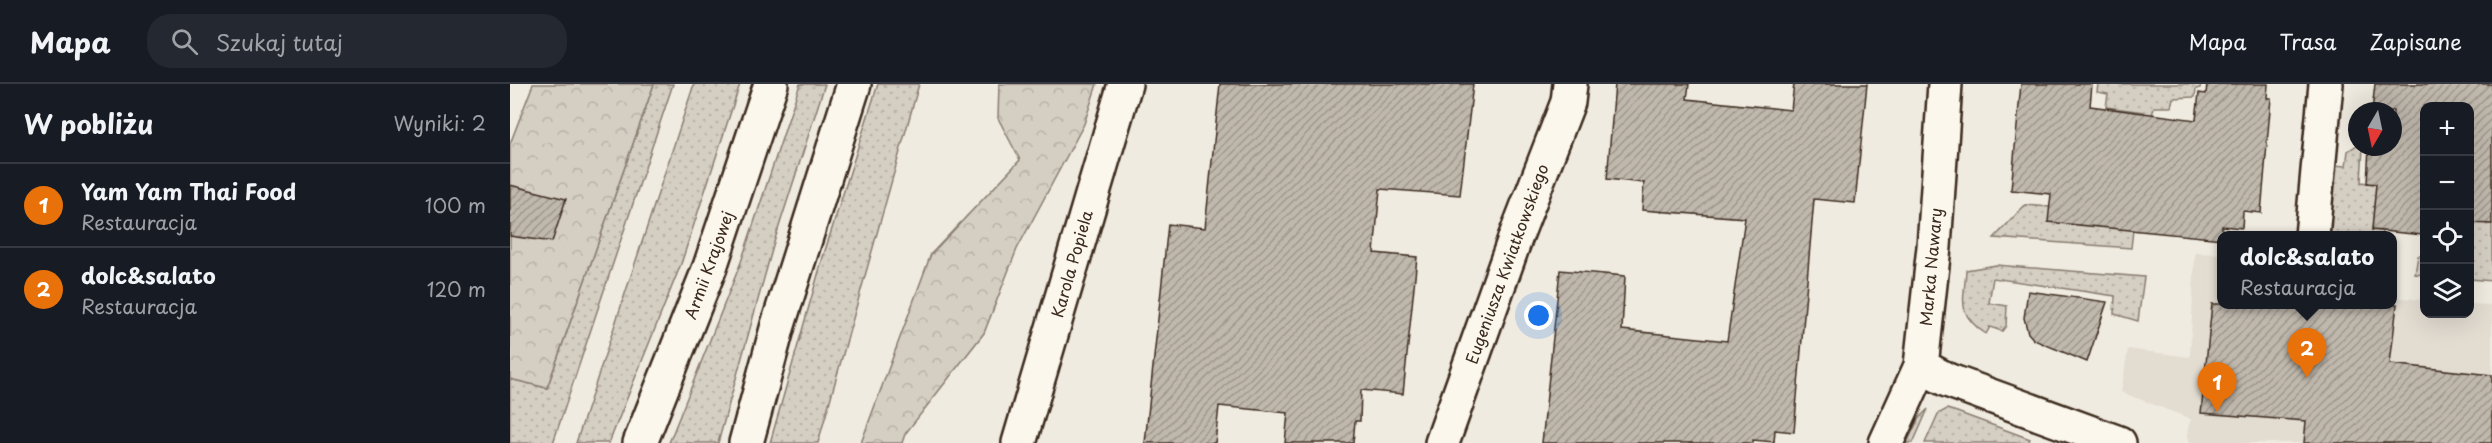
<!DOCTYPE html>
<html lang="pl">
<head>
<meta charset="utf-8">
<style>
  :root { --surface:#171b24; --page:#242831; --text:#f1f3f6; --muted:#9ea1a6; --line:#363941; --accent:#8c9099 }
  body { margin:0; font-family:"Playpen Sans",sans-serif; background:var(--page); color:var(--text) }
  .controls { position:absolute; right:18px; top:18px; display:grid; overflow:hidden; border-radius:12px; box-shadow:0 6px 24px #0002 }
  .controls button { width:54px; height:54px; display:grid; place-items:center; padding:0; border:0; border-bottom:2px solid var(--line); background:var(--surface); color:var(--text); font:30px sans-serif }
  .compass { position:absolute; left:1838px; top:18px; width:54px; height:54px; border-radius:50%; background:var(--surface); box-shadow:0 6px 24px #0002; rotate:189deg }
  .you { position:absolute; left:1029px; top:232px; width:21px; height:21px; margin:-15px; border:4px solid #fff; border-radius:50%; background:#1a73e8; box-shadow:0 0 0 9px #1a73e833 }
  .badge { display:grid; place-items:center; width:39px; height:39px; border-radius:50%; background:var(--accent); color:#fff; font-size:20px; font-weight:700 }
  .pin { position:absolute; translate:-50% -50px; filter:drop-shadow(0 2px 3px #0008) }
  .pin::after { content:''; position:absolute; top:32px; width:21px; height:18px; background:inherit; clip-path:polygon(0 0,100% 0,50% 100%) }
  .popup { position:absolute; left:1707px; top:147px; width:180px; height:78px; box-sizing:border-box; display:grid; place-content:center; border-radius:12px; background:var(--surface); filter:drop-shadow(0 2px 4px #0005); font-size:20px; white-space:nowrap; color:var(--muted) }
  .popup b { font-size:22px; color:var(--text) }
  .popup::after { content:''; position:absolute; left:50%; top:100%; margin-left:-12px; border:12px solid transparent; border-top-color:var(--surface) }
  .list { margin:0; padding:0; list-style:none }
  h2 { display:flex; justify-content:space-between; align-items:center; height:78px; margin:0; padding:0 24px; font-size:26px }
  h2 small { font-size:20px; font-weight:400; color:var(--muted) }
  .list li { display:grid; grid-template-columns:39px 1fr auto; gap:18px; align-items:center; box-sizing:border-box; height:84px; padding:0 24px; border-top:2px solid var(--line) }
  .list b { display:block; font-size:22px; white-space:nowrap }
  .list p { margin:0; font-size:20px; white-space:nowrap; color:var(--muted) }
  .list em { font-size:20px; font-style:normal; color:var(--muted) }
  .icon { flex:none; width:33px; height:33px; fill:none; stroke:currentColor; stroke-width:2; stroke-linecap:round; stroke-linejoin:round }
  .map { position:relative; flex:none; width:1982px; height:359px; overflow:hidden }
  header { display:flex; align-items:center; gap:36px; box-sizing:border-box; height:84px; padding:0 30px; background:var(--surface); border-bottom:2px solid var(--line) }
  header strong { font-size:28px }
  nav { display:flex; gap:33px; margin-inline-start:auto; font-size:21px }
  .search { width:420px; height:54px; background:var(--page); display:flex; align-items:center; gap:15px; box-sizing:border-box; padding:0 21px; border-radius:24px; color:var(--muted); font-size:22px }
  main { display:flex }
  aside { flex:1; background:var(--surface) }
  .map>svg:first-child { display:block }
</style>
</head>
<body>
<header>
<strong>Mapa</strong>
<div class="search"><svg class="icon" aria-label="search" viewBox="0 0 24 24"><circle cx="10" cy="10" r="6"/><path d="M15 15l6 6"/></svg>Szukaj tutaj</div>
<nav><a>Mapa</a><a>Trasa</a><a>Zapisane</a></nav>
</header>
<main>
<aside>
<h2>W pobliżu<small>Wyniki: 2</small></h2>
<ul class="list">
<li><span class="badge" style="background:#e8710a">1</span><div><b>Yam Yam Thai Food</b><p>Restauracja</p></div><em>100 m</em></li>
<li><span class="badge" style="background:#e8710a">2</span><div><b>dolc&amp;salato</b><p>Restauracja</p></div><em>120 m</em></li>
</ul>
</aside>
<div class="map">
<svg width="1982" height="359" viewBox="0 0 1982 359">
  <defs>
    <pattern id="grass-dots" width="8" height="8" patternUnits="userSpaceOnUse" patternTransform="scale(1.5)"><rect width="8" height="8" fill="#d5cec3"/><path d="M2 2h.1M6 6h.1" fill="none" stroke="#b8b1a7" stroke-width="1.8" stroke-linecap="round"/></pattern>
    <pattern id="forest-crowns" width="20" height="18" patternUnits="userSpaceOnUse" patternTransform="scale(1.5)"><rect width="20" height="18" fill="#d5cec3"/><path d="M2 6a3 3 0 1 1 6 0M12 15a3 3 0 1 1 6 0" fill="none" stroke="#b8b1a7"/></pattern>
    <pattern id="building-hatch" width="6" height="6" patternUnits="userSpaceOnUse" patternTransform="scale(1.5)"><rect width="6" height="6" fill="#c0b8ad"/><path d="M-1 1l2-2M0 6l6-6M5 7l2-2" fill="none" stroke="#9d968c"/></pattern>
  </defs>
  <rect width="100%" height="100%" fill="#f0ebe0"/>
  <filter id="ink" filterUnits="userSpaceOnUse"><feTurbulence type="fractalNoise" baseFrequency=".0167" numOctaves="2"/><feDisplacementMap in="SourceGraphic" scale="12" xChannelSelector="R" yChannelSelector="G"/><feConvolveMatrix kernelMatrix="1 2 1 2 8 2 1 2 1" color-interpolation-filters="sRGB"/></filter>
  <g filter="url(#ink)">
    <path fill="#e2dcd1" d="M1685 169 1711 170 1712 220H1882L1883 213 1914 216V230H1960V220L1982 221V359H1679L1677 348 1681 335 1611 308 1618 265 1680 273Z"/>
    <path fill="url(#grass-dots)" stroke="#887c70" stroke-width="1.5" d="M144 0H163L43 359H0V295L37 304Z
      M184 0H230L171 180 99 359H66Z
      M290 0H315L265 155 208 359H159L231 178Z
      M368 0H409L308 359H260L313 173Z
      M1588 0H1691L1690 4 1686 5 1685 13 1663 14 1661 23H1644L1642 32 1634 31V28L1596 23 1598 10 1587 8Z
      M1847 61 1853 63 1851 98 1866 100 1862 146 1872 147V151L1817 152 1824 81 1836 82 1838 67Z
      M1515 121 1540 123 1623 146 1621 164 1484 154Z
      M1960 138 1982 140V197L1960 195Z
      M1908 172H1914V191L1905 190Z
      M1486 181 1634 193 1628 237 1604 230 1605 212 1483 194 1479 219 1497 222 1496 242 1492 247 1480 243 1476 250C1446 230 1454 218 1456 186Z
      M1418 325 1403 359H1397L1409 334Z
      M1437 325 1447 328 1520 355 1518 359H1415L1428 330Z"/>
    <path fill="url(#forest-crowns)" stroke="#887c70" stroke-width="1.5" d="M23 0H144L37 304 0 295V60Z
      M489 0H587L574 40 507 165 474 249 395 350 392 359H351L421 170 510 76 488 34Z"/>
    <path fill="url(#building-hatch)" stroke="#3b2a1e" stroke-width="1.5" d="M710 0H963L950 111 870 105 864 169 907 173 893 310 851 306 850 337H845L843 359H775L778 329 709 322 705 359H635L658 140 695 144Z
      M1105 0H1179L1177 15 1281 26 1284 0H1357L1345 119 1304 115 1284 348 1265 346 1264 358 1243 356V359H1032L1050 186 1115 192 1112 246 1217 257 1235 134 1132 126 1134 99 1097 95Z
      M1511 0H1582L1580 22 1686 36 1689 9 1696 10 1697 0H1758L1757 14H1761L1751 129 1733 127 1732 144 1712 142V155L1538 138 1541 110 1501 106Z
      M1865 0H1982V140L1959 139V22H1914L1913 151 1862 146 1866 100 1857 99 1859 63H1883V27H1862Z
      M0 101 56 115 42 158 0 152Z
      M1518 207 1597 218 1577 278 1524 256 1518 249 1514 234Z
      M1702 220H1887L1880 280 1982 291V359H1794L1796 337 1691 329Z"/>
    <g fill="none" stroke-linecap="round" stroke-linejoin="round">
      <g stroke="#3b2a1e" stroke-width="38">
        <path id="street" d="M1802 152 1816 0
          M1411 282 1437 296 1609 359
          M509 359 615 0
          M932 359 1006 152 1058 18 1060 0
          M1376 359 1411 282 1424 163 1435 0"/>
      </g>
      <g stroke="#3b2a1e" stroke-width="38">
        <path id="secondary" d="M130 359 200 183 261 0
          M236 359 268 241 344 0"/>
      </g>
      <use href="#street" stroke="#fbf7ec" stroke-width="33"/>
      <use href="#secondary" stroke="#fbf7ec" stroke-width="33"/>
    </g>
  </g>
  <g text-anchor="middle" stroke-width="6" stroke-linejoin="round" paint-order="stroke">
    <g font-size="16" fill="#3b2a1e" stroke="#fbf7ec">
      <text transform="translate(562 180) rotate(-74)" y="6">Karola Popiela</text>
      <text transform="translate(997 180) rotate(-70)" y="6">Eugeniusza Kwiatkowskiego</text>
      <text transform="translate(199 181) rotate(-70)" y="6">Armii Krajowej</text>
      <text transform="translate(1421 183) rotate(-85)" y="6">Marka Nawary</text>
    </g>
  </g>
</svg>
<div class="controls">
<button>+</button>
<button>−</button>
<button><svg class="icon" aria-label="locate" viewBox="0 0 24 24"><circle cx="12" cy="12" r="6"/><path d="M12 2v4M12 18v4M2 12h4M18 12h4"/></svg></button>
<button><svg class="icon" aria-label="layers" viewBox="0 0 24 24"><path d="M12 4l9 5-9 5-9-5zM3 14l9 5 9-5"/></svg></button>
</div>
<svg class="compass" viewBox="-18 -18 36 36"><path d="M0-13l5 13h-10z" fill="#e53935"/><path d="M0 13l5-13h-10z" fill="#9ea1a6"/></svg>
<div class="you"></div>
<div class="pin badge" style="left:1707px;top:328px;background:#e8710a">1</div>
<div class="pin badge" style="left:1797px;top:294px;background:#e8710a">2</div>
<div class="popup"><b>dolc&amp;salato</b>Restauracja</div>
</div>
</main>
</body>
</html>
